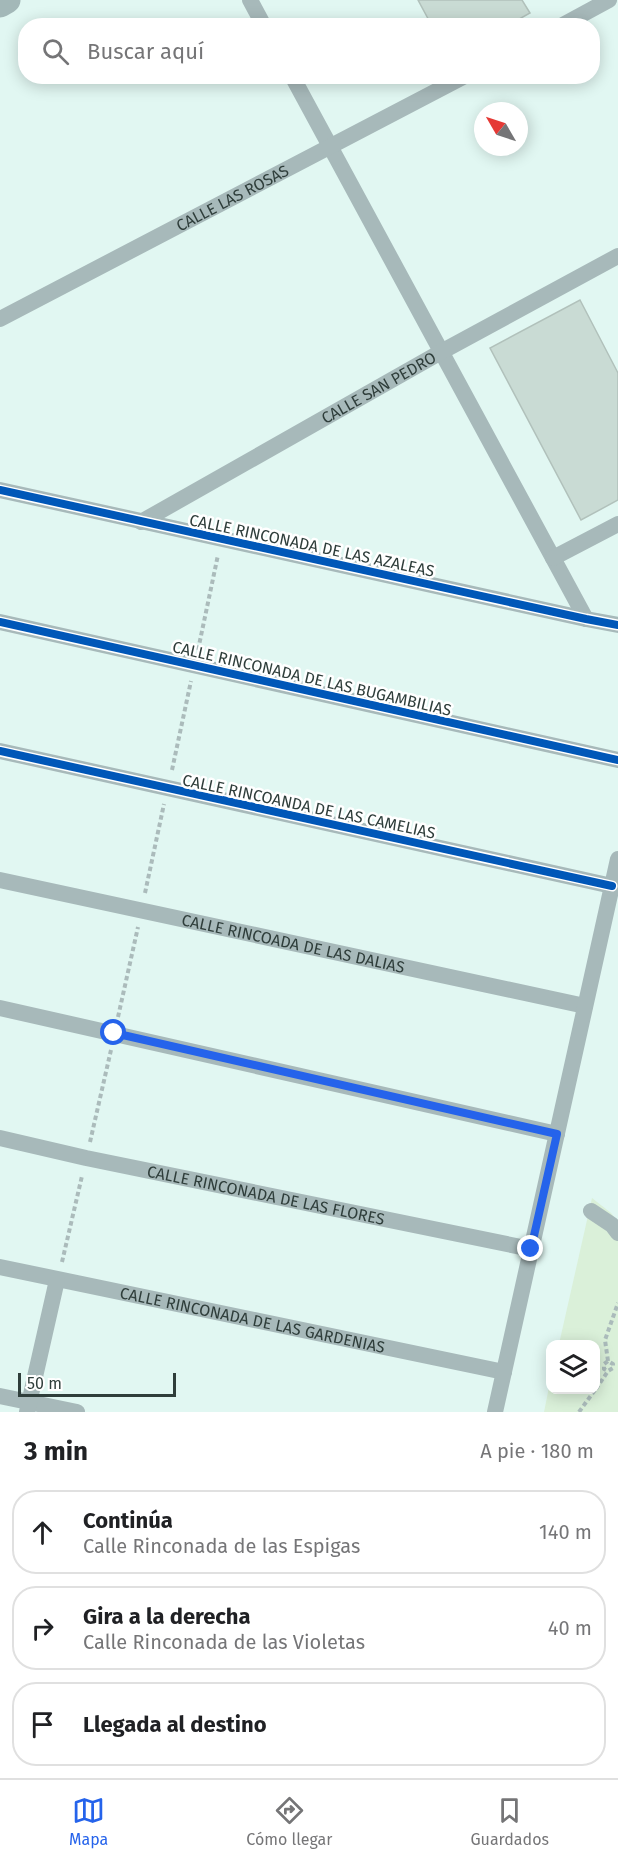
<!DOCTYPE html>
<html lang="es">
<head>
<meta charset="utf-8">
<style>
  :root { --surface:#fff; --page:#f6f6f6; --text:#202124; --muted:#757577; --line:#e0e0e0; --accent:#2563eb }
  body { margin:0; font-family:"Fira Sans",sans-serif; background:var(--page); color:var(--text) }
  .controls { position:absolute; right:18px; bottom:18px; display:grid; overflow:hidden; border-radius:12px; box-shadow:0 3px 15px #0003 }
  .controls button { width:54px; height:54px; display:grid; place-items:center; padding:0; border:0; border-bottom:2px solid var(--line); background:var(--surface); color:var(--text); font:30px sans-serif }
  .compass { position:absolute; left:474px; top:102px; width:54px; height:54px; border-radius:50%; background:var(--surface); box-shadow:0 3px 15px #0003; rotate:309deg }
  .scale { position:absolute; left:18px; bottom:15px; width:158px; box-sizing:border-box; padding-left:6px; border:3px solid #2f3e3b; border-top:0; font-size:16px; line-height:21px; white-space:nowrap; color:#2f3e3b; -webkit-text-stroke:4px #fff; paint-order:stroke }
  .stop { position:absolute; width:18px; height:18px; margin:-14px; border:4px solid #2563eb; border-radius:50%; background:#fff }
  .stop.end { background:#2563eb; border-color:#fff; box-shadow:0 2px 6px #0008 }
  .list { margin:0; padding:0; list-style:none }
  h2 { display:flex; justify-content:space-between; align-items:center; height:78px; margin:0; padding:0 24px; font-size:26px }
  h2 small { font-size:20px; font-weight:400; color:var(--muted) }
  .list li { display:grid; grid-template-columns:39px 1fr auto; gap:18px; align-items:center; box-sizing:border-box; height:84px; margin:0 12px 12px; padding:0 12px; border:2px solid var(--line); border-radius:24px }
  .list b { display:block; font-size:22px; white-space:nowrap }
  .list p { margin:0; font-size:20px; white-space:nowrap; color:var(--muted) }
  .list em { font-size:20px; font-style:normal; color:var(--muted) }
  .icon { flex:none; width:33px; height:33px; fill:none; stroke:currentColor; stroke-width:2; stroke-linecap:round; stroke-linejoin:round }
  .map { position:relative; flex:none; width:618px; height:1412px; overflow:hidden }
  .search { position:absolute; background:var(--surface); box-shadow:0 3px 15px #0003; left:18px; right:18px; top:18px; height:66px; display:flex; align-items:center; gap:15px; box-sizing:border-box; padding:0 21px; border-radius:24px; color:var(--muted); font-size:22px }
  .sheet { height:366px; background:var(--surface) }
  nav { display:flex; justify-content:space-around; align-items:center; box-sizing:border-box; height:84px; border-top:2px solid var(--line); background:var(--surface); font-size:16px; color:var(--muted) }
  nav a { display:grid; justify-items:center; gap:3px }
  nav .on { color:var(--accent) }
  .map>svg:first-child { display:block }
</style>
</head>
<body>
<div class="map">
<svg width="618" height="1412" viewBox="0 0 618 1412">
  <rect width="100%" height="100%" fill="#e1f7f2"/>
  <path fill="#daf0d9" d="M592 1198 611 1213 618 1222V1412H544L550 1382V1390H596V1344H559Z"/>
  <path fill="#c9dbd4" stroke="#b1c1bb" stroke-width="1.5" d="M418 0H522L530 13 507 26H432Z
    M580 300 618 373V500L581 520 490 348Z"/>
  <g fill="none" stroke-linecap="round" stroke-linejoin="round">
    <path stroke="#abbbbb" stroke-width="4" stroke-dasharray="4.5 3" stroke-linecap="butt" d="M198 650 218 555
      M172 770 191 681
      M145 893 164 804
      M118 1017 138 927
      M90 1142 111 1050
      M62 1262 82 1176
      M608 1361 605 1340 618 1303
      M596 1389 608 1371 613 1368V1364L608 1361 604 1364V1369L608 1371
      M579 1412 595 1390"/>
    <g stroke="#a7b9ba" stroke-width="16">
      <path d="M250 0 264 26"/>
      <path d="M561 26 609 0"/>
      <path d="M292 76 586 619"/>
      <path id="s1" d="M0 319 465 76"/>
      <path d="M0 490 586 619 618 625"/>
      <path id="s2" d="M141 522 441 352 618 256"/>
      <path d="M553 558 618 524"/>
      <path d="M0 622 618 760"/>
      <path d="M0 751 612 886"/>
      <path id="s3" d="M0 880 585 1006"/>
      <path d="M0 1008 557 1134"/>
      <path id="s4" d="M0 1138 86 1158 531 1249"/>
      <path d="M591 1211 612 1225 618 1233"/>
      <path id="s5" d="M0 1267 504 1372"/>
      <path d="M0 1396 77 1412"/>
      <path d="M27 1412 57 1280"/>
      <path d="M495 1412 618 859"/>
    </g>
    <path stroke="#a3b8b8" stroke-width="27" d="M0 4 7 0"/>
    <g stroke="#fff" stroke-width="11">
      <path id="cycleway" d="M0 490 586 619 618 625
        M0 622 618 760
        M0 751 612 886"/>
    </g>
    <use href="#cycleway" stroke="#0057b8" stroke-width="8"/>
  </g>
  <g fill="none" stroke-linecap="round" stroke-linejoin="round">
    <path stroke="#2563eb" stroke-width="8" d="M114 1033 557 1134 531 1249"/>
  </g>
  <g text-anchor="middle" stroke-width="5" stroke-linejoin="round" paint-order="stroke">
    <g font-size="16" fill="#2f3e3b" stroke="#fff">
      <text dy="6" stroke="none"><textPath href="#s1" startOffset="262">CALLE LAS ROSAS</textPath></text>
      <text dy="6" stroke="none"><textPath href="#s2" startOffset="273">CALLE SAN PEDRO</textPath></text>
      <text transform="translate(312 545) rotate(12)" y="6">CALLE RINCONADA DE LAS AZALEAS</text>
      <text transform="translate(312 678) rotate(13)" y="6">CALLE RINCONADA DE LAS BUGAMBILIAS</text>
      <text transform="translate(309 806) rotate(12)" y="6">CALLE RINCOANDA DE LAS CAMELIAS</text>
      <text dy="6" stroke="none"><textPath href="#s3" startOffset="300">CALLE RINCOADA DE LAS DALIAS</textPath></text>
      <text dy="6" stroke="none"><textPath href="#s4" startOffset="272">CALLE RINCONADA DE LAS FLORES</textPath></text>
      <text dy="6" stroke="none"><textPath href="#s5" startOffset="258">CALLE RINCONADA DE LAS GARDENIAS</textPath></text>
    </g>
  </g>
</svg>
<div class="controls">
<button><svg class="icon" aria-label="layers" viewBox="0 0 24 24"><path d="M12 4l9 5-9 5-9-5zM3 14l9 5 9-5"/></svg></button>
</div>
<svg class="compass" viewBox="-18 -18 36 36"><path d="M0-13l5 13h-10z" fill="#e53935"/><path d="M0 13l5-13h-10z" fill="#757577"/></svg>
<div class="scale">50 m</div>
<div class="stop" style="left:114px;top:1033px"></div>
<div class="stop end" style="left:531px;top:1249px"></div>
<div class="search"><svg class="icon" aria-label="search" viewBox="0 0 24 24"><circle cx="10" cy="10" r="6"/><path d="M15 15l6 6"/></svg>Buscar aquí</div>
</div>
<section class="sheet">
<h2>3 min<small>A pie · 180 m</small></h2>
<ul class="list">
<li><svg class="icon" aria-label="ahead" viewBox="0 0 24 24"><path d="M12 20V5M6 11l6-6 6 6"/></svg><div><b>Continúa</b><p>Calle Rinconada de las Espigas</p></div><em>140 m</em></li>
<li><svg class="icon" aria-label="right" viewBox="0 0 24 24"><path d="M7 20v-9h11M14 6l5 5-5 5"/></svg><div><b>Gira a la derecha</b><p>Calle Rinconada de las Violetas</p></div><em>40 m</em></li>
<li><svg class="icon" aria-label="arrive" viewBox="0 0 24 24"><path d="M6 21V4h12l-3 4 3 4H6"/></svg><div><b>Llegada al destino</b></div></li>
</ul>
</section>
<nav>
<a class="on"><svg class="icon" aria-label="map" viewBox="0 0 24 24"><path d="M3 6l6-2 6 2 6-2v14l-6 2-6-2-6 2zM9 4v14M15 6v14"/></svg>Mapa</a>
<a><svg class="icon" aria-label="directions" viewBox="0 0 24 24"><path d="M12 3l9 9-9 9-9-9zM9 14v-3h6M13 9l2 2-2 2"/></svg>Cómo llegar</a>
<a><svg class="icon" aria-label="saved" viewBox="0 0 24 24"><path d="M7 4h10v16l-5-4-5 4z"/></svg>Guardados</a>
</nav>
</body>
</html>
